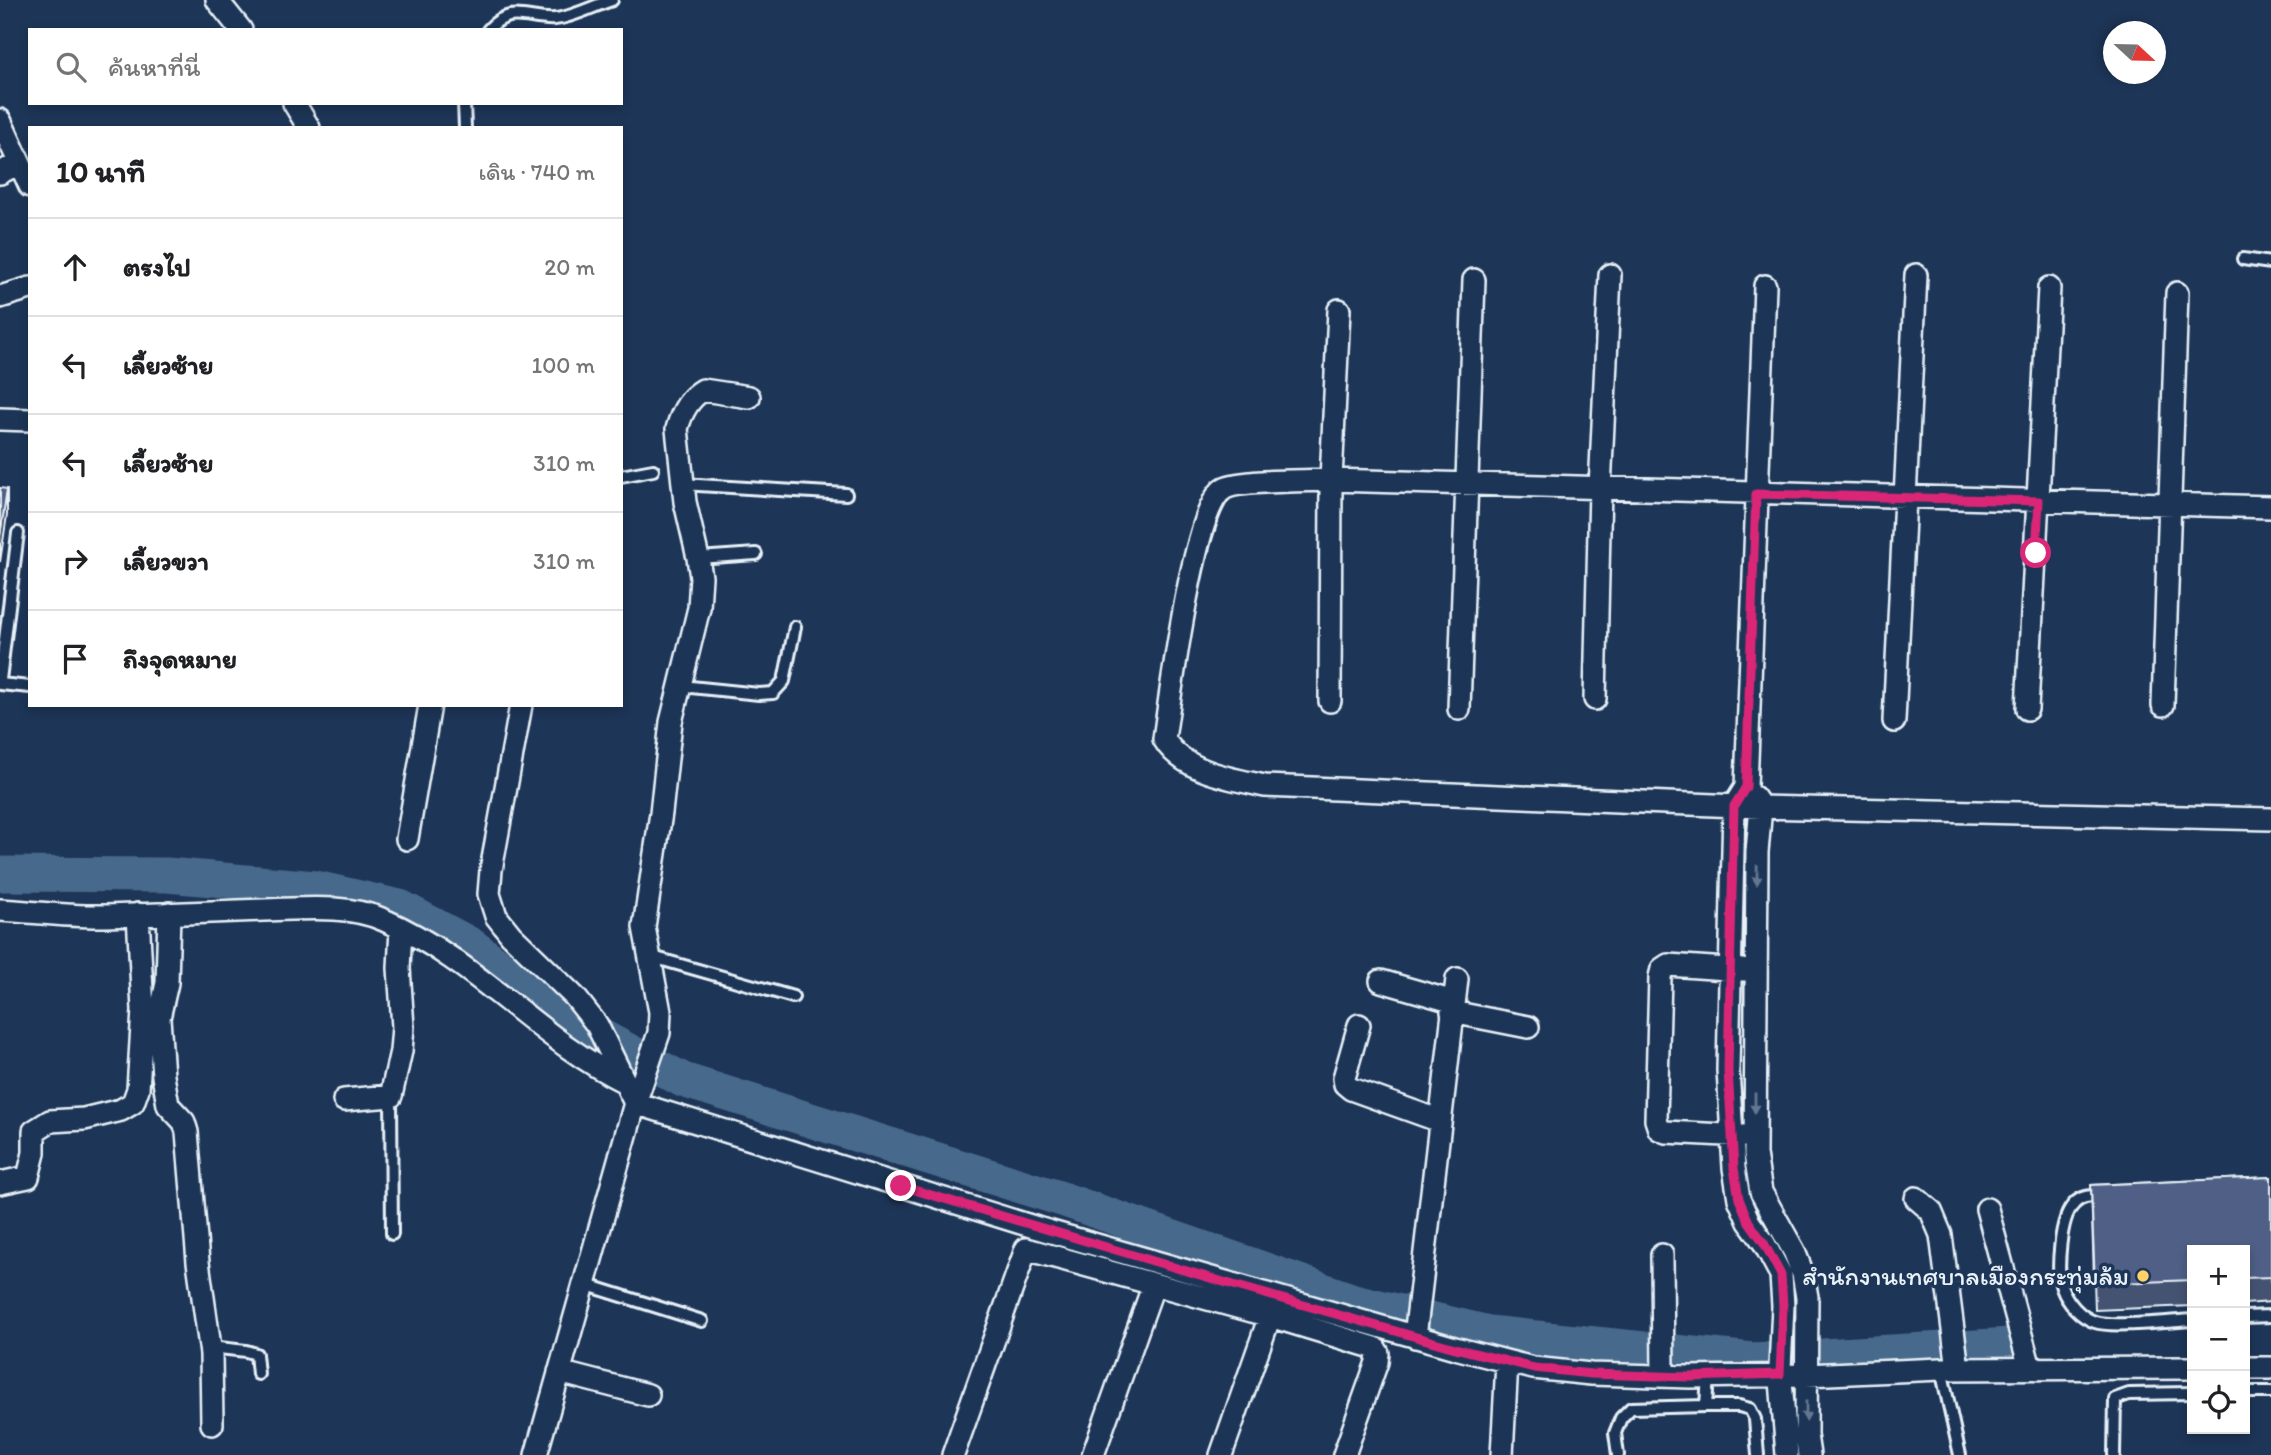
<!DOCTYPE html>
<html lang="th">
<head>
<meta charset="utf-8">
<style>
  :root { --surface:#fff; --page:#f2f2f2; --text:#202124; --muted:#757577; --line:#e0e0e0 }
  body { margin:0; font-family:Itim,"Playpen Sans Thai",sans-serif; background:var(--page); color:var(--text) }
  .controls { position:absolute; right:21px; bottom:21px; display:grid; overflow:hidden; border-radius:0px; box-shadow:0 4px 10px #0003 }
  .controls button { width:63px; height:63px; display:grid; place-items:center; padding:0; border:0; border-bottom:2px solid var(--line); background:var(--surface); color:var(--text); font:35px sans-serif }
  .compass { position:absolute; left:2103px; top:21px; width:63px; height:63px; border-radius:50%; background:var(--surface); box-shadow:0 4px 10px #0003; rotate:112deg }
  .stop { position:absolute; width:21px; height:21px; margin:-16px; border:5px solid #db2777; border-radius:50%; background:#fff }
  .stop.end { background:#db2777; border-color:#fff; box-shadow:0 2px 7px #0008 }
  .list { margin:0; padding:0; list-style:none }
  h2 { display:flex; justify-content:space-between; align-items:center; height:91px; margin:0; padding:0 28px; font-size:30px }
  h2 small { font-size:23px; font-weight:400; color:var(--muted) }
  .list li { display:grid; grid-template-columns:46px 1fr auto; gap:21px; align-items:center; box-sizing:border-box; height:98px; padding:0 28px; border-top:2px solid var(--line) }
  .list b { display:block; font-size:26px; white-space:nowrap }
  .list em { font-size:23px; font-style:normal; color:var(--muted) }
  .icon { flex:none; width:38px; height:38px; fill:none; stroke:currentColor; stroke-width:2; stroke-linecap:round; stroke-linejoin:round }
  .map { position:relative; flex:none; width:2271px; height:1455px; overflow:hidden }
  .search { position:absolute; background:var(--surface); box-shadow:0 4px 10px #0003; left:28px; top:28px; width:595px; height:77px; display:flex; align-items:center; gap:18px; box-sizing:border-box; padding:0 24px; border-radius:0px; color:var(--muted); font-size:26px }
  .panel { position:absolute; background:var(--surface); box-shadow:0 4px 10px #0003; left:28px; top:126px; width:595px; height:581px; border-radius:0px }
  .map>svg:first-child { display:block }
</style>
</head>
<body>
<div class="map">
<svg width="2271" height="1455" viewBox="0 0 2271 1455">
  <rect width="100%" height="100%" fill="#1d3557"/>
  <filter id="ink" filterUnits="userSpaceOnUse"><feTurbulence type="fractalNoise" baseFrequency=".0143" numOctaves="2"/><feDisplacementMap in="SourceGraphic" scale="14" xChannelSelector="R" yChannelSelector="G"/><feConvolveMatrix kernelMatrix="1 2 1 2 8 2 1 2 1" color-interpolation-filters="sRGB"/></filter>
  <g filter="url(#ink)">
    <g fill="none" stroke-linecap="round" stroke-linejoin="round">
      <path stroke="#47698c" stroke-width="35" d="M0 874 167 875 316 888 400 907 471 945 576 1023 683 1080 1062 1199 1354 1301 1489 1333 1753 1360 2011 1345"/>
      <g stroke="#e8f1f8" stroke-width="16">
        <path id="lane" d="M488 30C511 4 528 21 555 19 571 18 596 5 612 0
          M464 103 465 128
          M2243 259 2271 263
          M621 476 653 470
          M682 484 846 494
          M698 558 756 554
          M0 680 18 533
          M0 684 30 687
          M681 686 759 694 773 693 784 681 795 627
          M649 956 793 997
          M391 1096 392 1234
          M2104 1196C2092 1196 2082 1195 2074 1204 2060 1217 2056 1271 2062 1288 2067 1302 2080 1317 2095 1322 2112 1328 2171 1321 2192 1320
          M584 1284 702 1321
          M2245 1317 2271 1316
          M210 1347 246 1351 256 1354 258 1374
          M1941 1369 1960 1455
          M2245 1392H2271
          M1706 1406H1739L1750 1409 1755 1419 1758 1455
          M1618 1455 1615 1433 1621 1418 1631 1408 1706 1406 1708 1376
          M2114 1455 2115 1399 2129 1394 2192 1393"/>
      </g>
      <g stroke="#e8f1f8" stroke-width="26">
        <path id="street" d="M217 0 241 30
          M294 103 309 128
          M0 120 30 186
          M0 173 19 163
          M1765 286 1746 787 1734 806 1728 1070 1734 1168 1739 1199 1749 1222 1764 1243 1781 1275 1783 1306 1780 1368 1787 1455
          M0 297 30 288
          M749 397 703 390C689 398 681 414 677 429L685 502 698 558 701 577 699 608 671 722 661 813 644 927 660 1012 659 1033 635 1103 1034 1227 1455 1348 1533 1368 1591 1374 1690 1377 1806 1375 1941 1369 2192 1368
          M0 419 30 420
          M2271 507 1331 480C1309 481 1241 480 1225 488 1194 503 1170 699 1164 739 1183 772 1232 779 1265 786L1761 807 2271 819
          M1595 699 1600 489 1610 275
          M1330 701 1331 480 1339 310
          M521 705 491 870 489 894 496 916 511 935 575 997 597 1025 635 1103 536 1455
          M2163 705 2177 293
          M1459 709 1474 280
          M2027 709 2049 288
          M1894 721 1916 275
          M1754 797 1761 807 1757 852 1755 1154 1761 1192 1794 1251 1803 1274 1807 1297 1806 1435 1809 1455
          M407 839 430 705
          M0 910C35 912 71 917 106 916 159 914 211 912 264 910 303 909 348 904 384 920 475 959 539 1040 625 1082
          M169 913 167 983 159 1018 163 1076 168 1105 184 1122 187 1132 198 1262 211 1354 212 1424
          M1742 970 1668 965 1662 969 1660 977 1656 1120 1659 1129 1666 1132 1744 1136
          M1381 981 1454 1002
          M1452 1012 1528 1027
          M1359 1025 1344 1078 1345 1084 1351 1089 1440 1121
          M344 1100 391 1096 401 1051 403 1027 399 968 401 928
          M0 1183 28 1177 34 1153V1131L50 1121 84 1119 121 1110 133 1103 138 1089 143 1010 138 914
          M1916 1198 1931 1211 1941 1235 1958 1369
          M1987 1209 2030 1368
          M1662 1255 1663 1376
          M1415 1337 1457 979
          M2245 1368H2271
          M559 1372 648 1395
          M953 1455 1026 1249 1270 1316 1375 1348 1378 1353 1377 1362 1344 1455
          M1093 1455 1154 1284
          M1221 1455 1270 1316
          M1502 1455 1507 1362"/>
      </g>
      <use href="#lane" stroke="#1d3557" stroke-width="10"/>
      <use href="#street" stroke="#1d3557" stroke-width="21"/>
    </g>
    <path fill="#455273" stroke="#e8f1f8" stroke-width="2" d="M2271 1177V1302L2245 1304V1250H2192V1306L2095 1310 2091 1185Z"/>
    <path fill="#38425e" stroke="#e8f1f8" stroke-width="2" d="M7 489V515L0 562V536Z"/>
    <path fill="#505f86" stroke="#e8f1f8" stroke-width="2" d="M0 488 7 489 0 536Z
      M2271 1177V1277L2245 1278V1250H2192V1280L2095 1284 2091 1185Z"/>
    <defs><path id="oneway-solid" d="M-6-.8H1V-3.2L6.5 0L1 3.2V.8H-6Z" transform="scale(1.75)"/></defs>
    <g fill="#64778f">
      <use href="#oneway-solid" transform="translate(1757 875) rotate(91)"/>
      <use href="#oneway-solid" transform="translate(1755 1103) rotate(90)"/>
      <use href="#oneway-solid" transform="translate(1806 1411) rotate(90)"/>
    </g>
  </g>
  <g fill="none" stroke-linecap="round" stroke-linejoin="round" filter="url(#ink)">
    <path stroke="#db2777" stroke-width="9" d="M901 1186 1237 1286 1455 1348 1534 1368 1591 1374 1690 1377 1780 1374 1783 1306 1781 1275 1764 1243 1749 1222 1739 1199 1734 1168 1728 1070 1734 806 1746 787 1756 494 2039 501 2036 553"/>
  </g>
  <circle fill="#ffd166" stroke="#1d3557" stroke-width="2.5" cx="2143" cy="1276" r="7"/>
  <g text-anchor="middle" stroke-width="7" stroke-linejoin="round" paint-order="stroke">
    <g font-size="26" fill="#e8f1f8" stroke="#1d3557" text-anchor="end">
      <text x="2129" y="1285">สำนักงานเทศบาลเมืองกระทุ่มล้ม</text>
    </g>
  </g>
</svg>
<div class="controls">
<button>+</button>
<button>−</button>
<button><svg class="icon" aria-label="locate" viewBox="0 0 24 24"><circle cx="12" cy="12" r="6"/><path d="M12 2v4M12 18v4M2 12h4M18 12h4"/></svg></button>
</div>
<svg class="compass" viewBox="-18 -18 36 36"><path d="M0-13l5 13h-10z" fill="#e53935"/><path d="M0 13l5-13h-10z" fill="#757577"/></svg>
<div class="stop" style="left:2036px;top:553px"></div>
<div class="stop end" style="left:901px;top:1186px"></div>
<div class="search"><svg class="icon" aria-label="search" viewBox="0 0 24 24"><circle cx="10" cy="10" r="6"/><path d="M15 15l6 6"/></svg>ค้นหาที่นี่</div>
<section class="panel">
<h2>10 นาที<small>เดิน · 740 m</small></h2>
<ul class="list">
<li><svg class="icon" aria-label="ahead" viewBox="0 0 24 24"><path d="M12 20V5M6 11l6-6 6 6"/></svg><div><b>ตรงไป</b></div><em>20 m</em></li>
<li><svg class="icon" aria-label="left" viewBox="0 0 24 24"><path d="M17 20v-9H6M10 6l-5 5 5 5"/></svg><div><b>เลี้ยวซ้าย</b></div><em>100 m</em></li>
<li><svg class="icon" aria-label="left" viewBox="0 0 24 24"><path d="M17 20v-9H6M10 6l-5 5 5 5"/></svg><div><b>เลี้ยวซ้าย</b></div><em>310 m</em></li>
<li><svg class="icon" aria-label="right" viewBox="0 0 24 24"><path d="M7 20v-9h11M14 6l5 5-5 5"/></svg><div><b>เลี้ยวขวา</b></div><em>310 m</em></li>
<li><svg class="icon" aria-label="arrive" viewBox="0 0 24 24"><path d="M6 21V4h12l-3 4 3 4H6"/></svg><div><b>ถึงจุดหมาย</b></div></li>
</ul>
</section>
</div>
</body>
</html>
